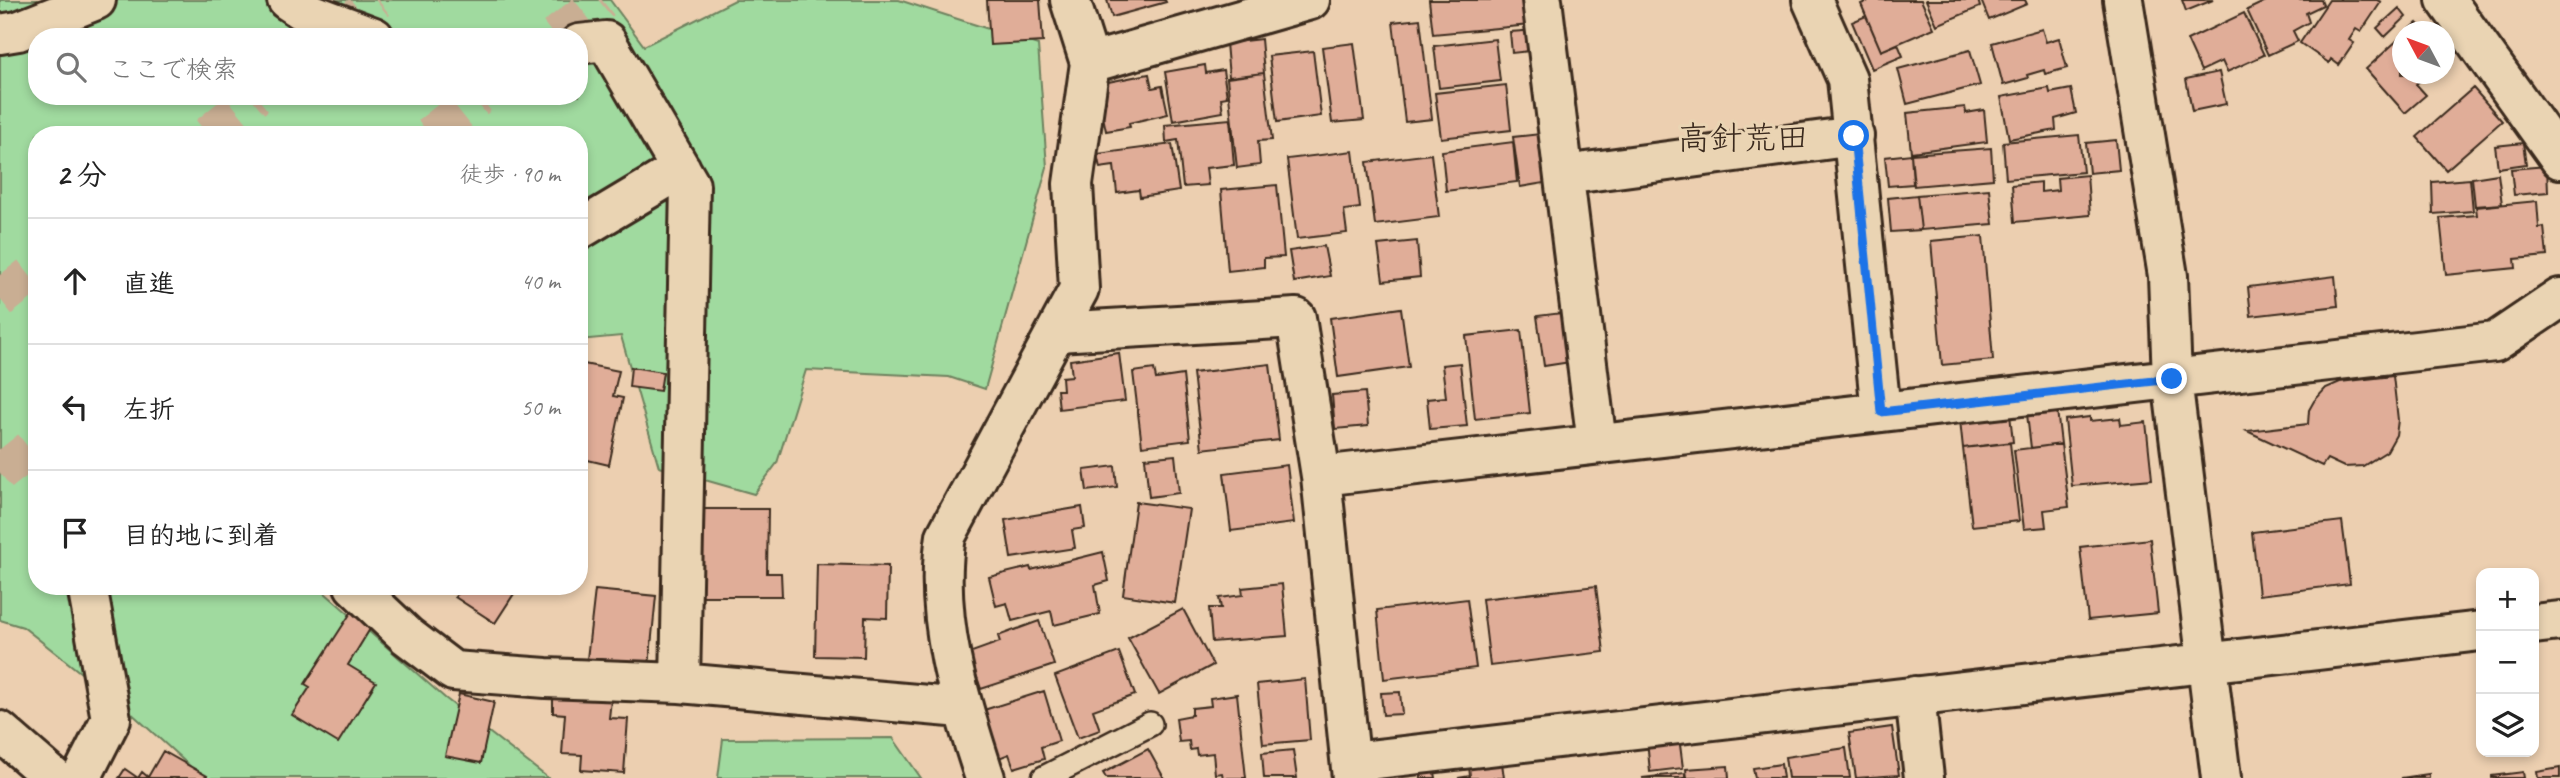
<!DOCTYPE html>
<html lang="ja">
<head>
<meta charset="utf-8">
<style>
  :root { --surface:#fff; --page:#f2f2f2; --text:#222; --muted:#767676; --line:#e0e0e0 }
  body { margin:0; font-family:Caveat,"Klee One",sans-serif; background:var(--page); color:var(--text) }
  .controls { position:absolute; right:21px; bottom:21px; display:grid; overflow:hidden; border-radius:14px; box-shadow:0 4px 10px #0003 }
  .controls button { width:63px; height:63px; display:grid; place-items:center; padding:0; border:0; border-bottom:2px solid var(--line); background:var(--surface); color:var(--text); font:35px sans-serif }
  .compass { position:absolute; left:2392px; top:21px; width:63px; height:63px; border-radius:50%; background:var(--surface); box-shadow:0 4px 10px #0003; rotate:311deg }
  .stop { position:absolute; width:21px; height:21px; margin:-16px; border:5px solid #1a73e8; border-radius:50%; background:#fff }
  .stop.end { background:#1a73e8; border-color:#fff; box-shadow:0 2px 7px #0008 }
  .list { margin:0; padding:0; list-style:none }
  h2 { display:flex; justify-content:space-between; align-items:center; height:91px; margin:0; padding:0 28px; font-size:30px }
  h2 small { font-size:23px; font-weight:400; color:var(--muted) }
  .list li { display:grid; grid-template-columns:46px 1fr auto; gap:21px; align-items:center; box-sizing:border-box; height:126px; padding:0 28px; border-top:2px solid var(--line) }
  .list b { display:block; font-size:26px; white-space:nowrap }
  .list em { font-size:23px; font-style:normal; color:var(--muted) }
  .icon { flex:none; width:38px; height:38px; fill:none; stroke:currentColor; stroke-width:2; stroke-linecap:round; stroke-linejoin:round }
  .map { position:relative; flex:none; width:2560px; height:778px; overflow:hidden }
  .search { position:absolute; background:var(--surface); box-shadow:0 4px 10px #0003; left:28px; top:28px; width:560px; height:77px; display:flex; align-items:center; gap:18px; box-sizing:border-box; padding:0 24px; border-radius:28px; color:var(--muted); font-size:26px }
  .panel { position:absolute; background:var(--surface); box-shadow:0 4px 10px #0003; left:28px; top:126px; width:560px; height:469px; border-radius:28px }
  .map>svg:first-child { display:block }
</style>
</head>
<body>
<div class="map">
<svg width="2560" height="778" viewBox="0 0 2560 778">
  <rect width="100%" height="100%" fill="#eccfb0"/>
  <filter id="ink" filterUnits="userSpaceOnUse"><feTurbulence type="fractalNoise" baseFrequency=".0143" numOctaves="2"/><feDisplacementMap in="SourceGraphic" scale="14" xChannelSelector="R" yChannelSelector="G"/><feConvolveMatrix kernelMatrix="1 2 1 2 8 2 1 2 1" color-interpolation-filters="sRGB"/></filter>
  <g filter="url(#ink)">
    <path fill="#a0da9f" stroke="#6e825e" stroke-width="2" fill-rule="evenodd" d="M0 0H610L644 46 735 0H899L1038 45 1047 167 985 389 949 377 806 370 777 463 754 494 659 467 621 336 579 340V135H37V586H317L445 698 548 778H203L129 711 23 627 0 620ZM37 37H579V96H37Z
      M893 738 921 778H718L723 739Z"/>
    <path fill="#e0ad98" stroke="#3b2a1e" stroke-width="2" d="M987 0H1040L1043 42 990 45Z
      M1107 0H1165L1166 2 1112 17Z
      M1429 0H1527L1530 25 1433 34Z
      M1871 0H1921L1934 28 1881 51 1861 4Z
      M1926 0H1978L1980 7 1937 25Z
      M1981 0H2025L2027 4 1989 20Z
      M2182 0H2213L2186 11Z
      M2268 0H2321L2323 5 2306 13 2309 22 2293 31 2298 41 2268 55 2247 10Z
      M2329 0H2377L2381 2 2361 32 2356 29 2349 40 2354 43 2339 65 2331 59 2329 63 2300 43Z
      M2399 8 2406 17 2385 37 2377 28Z
      M2244 13 2264 55 2227 72 2222 61 2201 71 2187 40Z
      M1866 16 1881 51 1898 44 1903 56 1872 69 1852 22Z
      M1420 19 1432 119 1405 122 1393 22Z
      M2417 23 2425 32H2407Z
      M2042 29 2046 42 2059 38 2067 68 2045 74 2044 70 2027 75 2028 78 2003 85 1992 43Z
      M1537 30 1539 50 1512 53 1510 32Z
      M2402 36V74H2428L2416 84 2426 95 2405 113 2366 69Z
      M1261 39 1264 73 1229 77 1226 43Z
      M1495 39 1500 81 1439 88 1434 46Z
      M1354 43 1364 120 1332 123 1322 47Z
      M1970 50 1980 85 1907 104 1898 69Z
      M1313 51 1321 116 1277 122 1269 56Z
      M1205 65 1206 73 1223 70 1227 97 1221 98 1223 112 1173 121 1165 72Z
      M2219 72 2226 104 2192 111 2186 79Z
      M1264 73 1272 140 1258 141 1260 165 1237 168 1227 78Z
      M1149 74 1152 88 1162 86 1168 114 1129 123 1130 127 1106 131 1100 102 1106 101 1103 83Z
      M1506 85 1511 130 1441 138 1435 93Z
      M2049 88 2050 93 2071 89 2076 113 2055 119 2056 130 2009 139 2001 97Z
      M2473 88 2502 121 2446 170 2417 137Z
      M1965 107 1966 113 1984 110 1987 142 1911 152 1907 113Z
      M1230 119 1234 165 1206 168 1208 185 1183 187 1178 140 1166 142 1165 125Z
      M1549 133 1556 181 1520 187 1513 137Z
      M2079 135 2083 172 2006 179 2003 142Z
      M2116 140 2119 170 2089 173 2086 143Z
      M1513 142 1517 182 1446 191 1442 151Z
      M2523 143 2526 164 2498 168 2495 146Z
      M1172 144 1179 191 1140 197 1139 190 1117 193 1114 166 1100 168 1097 154Z
      M1991 148 1993 179 1914 186 1911 154Z
      M1353 151 1360 208 1344 210 1347 233 1297 239 1287 159Z
      M1431 154 1439 217 1375 225 1367 162Z
      M1911 154 1913 184 1888 186 1885 157Z
      M2547 166 2548 192 2514 195 2511 169Z
      M2498 174 2502 204 2475 206 2472 178Z
      M2087 175 2090 215 2015 222 2012 185 2041 182V192L2058 190 2057 178Z
      M2470 179 2473 211 2433 214 2432 182Z
      M1277 185 1284 257 1264 258V267L1228 271 1221 190Z
      M1989 189 1993 224 1921 230 1917 195Z
      M1917 195 1921 230 1891 232 1888 198Z
      M2537 201 2539 228 2544 227 2547 256 2515 259 2516 268 2446 275 2440 218 2477 215 2476 207Z
      M1983 236 1993 360 1942 365 1931 241Z
      M1417 241 1420 277 1383 281 1378 245Z
      M1324 246 1330 276 1294 282 1289 251Z
      M2335 276 2338 306 2251 316 2248 287Z
      M1401 308 1409 367 1338 377 1330 318Z
      M1570 312 1577 361 1544 366 1537 316Z
      M1521 330 1530 413 1475 419 1466 336Z
      M1119 353 1125 401 1059 409 1057 390H1063L1062 377 1072 376 1070 360Z
      M579 363 619 371 613 396 623 398 609 465 579 458Z
      M1460 363 1467 426 1430 429 1427 399 1446 397 1442 365Z
      M1270 364 1279 440 1202 449 1193 373Z
      M631 367 663 372 660 391 629 387Z
      M1154 369 1156 379 1183 375 1190 440 1142 446 1133 372Z
      M2393 376 2398 420 2396 435 2387 451 2363 466 2344 467 2327 459 2322 466 2247 431 2308 424 2309 410 2314 401 2326 388 2340 382Z
      M1365 392 1368 426 1335 429 1332 395Z
      M2057 410 2061 444 2031 448 2027 414Z
      M2010 414 2013 442 1963 448 1960 420Z
      M2090 417V421L2120 418 2121 425 2146 422 2152 479 2072 486 2065 420Z
      M2010 443 2019 521 1972 526 1963 448Z
      M2061 444 2069 507 2044 510 2046 527 2024 529 2014 450Z
      M1175 455 1179 493 1149 497 1145 458Z
      M1287 465 1294 523 1231 531 1224 473Z
      M1115 466 1117 487 1087 491 1084 470Z
      M1136 502 1189 509 1175 603 1123 595Z
      M1082 507 1085 528 1072 530 1075 548 1011 558 1005 520Z
      M698 509H768L767 573H781L782 596H701L702 545Z
      M2342 521 2350 584 2259 595 2252 532Z
      M2150 539 2158 613 2088 620 2080 547Z
      M1103 552 1109 581 1095 585 1100 614 1054 625 1051 611 1012 621 1007 603 996 606 989 577 1030 567 1031 570Z
      M817 564 888 566 887 618 865 617 864 657 815 656Z
      M1282 584 1287 636 1212 642 1209 608H1221L1219 598 1243 595 1242 588Z
      M460 586H519L495 623 455 597 462 588Z
      M1596 586 1604 652 1490 666 1482 599Z
      M595 590 656 596 649 666 587 659Z
      M1467 599 1476 668 1384 679 1377 610Z
      M1183 609 1213 665 1159 694 1128 638Z
      M352 611 373 624 348 665 376 682 338 743 292 715 310 687 305 684Z
      M1039 621 1054 665 981 689 969 653 1000 642 998 636Z
      M1119 652 1135 695 1093 710 1100 730 1078 738 1055 676Z
      M1305 679 1310 740 1263 744 1257 684Z
      M1044 691 1059 741 1041 747 1044 759 1014 768 1009 754 999 758 984 710Z
      M1400 692 1402 714 1383 715 1381 693Z
      M459 694 494 702 481 763 445 756Z
      M1237 694 1246 778H1223L1222 773 1215 774 1213 753 1197 755 1196 749 1190 750 1189 741 1179 742 1176 718 1192 715V708L1211 706 1210 698Z
      M553 696 611 700 609 718 628 719 624 773 581 770 582 755 562 754 565 714 553 713Z
      M1892 727 1899 775 1856 778 1849 733Z
      M1679 737 1683 768 1650 772 1647 740Z
      M1846 748 1850 778H1788L1785 757Z
      M1148 749 1164 778H1106L1103 773Z
      M1293 750 1297 778H1264L1262 753Z
      M163 751 207 776 206 778H138L142 772 148 777Z
      M1433 761 1436 778H1421L1419 763Z
      M1502 763 1504 778H1458L1470 776 1469 766Z
      M1781 764 1783 778H1755L1753 768Z
      M1728 766 1729 778H1687L1686 769Z
      M2560 768V778H2538L2537 772Z
      M125 769 138 778H119Z
      M2523 772 2524 778H2492V776Z
      M1685 773V778H1642Z
      M2429 774V778H2401Z"/>
    <g fill="none" stroke-linecap="round" stroke-linejoin="round">
      <path stroke="#c9ae93" stroke-width="38" stroke-dasharray="38 19" stroke-linecap="butt" d="M332 37 378 0
        M555 37 602 0
        M208 135 256 96
        M430 135 479 96
        M0 299 37 270
        M0 473 37 444"/>
      <g stroke="#3b2a1e" stroke-width="28">
        <path id="lane" d="M1044 778 1150 724"/>
      </g>
      <g stroke="#3b2a1e" stroke-width="44">
        <path id="street" d="M287 0 302 10 374 37
          M1542 0 1597 444
          M1812 0 1847 79 1881 412
          M2123 0 2168 276 2172 379 2221 778
          M2446 0 2560 159
          M0 34 18 31 96 0
          M579 44 606 41 690 185 680 683
          M1090 63 1310 0
          M1564 175 1854 136
          M579 230 681 169
          M1057 332 1296 318 1321 476 1352 778
          M1321 476 2495 342 2560 298
          M354 586 407 636 453 671 546 678 680 683 962 708
          M2534 624 2560 621
          M1915 696 1924 778
          M0 731 54 778
          M1351 762 2481 631
          M81 778 111 719 87 586
          M985 778C960 702 933 617 946 536L1079 289 1073 184 1090 63 1070 0"/>
      </g>
      <use href="#lane" stroke="#ead4b3" stroke-width="23"/>
      <use href="#street" stroke="#ead4b3" stroke-width="38"/>
    </g>
  </g>
  <g fill="none" stroke-linecap="round" stroke-linejoin="round" filter="url(#ink)">
    <path stroke="#1a73e8" stroke-width="9" d="M1854 136 1881 412 2172 379"/>
  </g>
  <g text-anchor="middle" stroke-width="6" stroke-linejoin="round" paint-order="stroke">
    <g font-size="33" fill="#3b2a1e" stroke="#ead4b3">
      <text x="1743" y="149">高針荒田</text>
    </g>
  </g>
</svg>
<div class="controls">
<button>+</button>
<button>−</button>
<button><svg class="icon" aria-label="layers" viewBox="0 0 24 24"><path d="M12 4l9 5-9 5-9-5zM3 14l9 5 9-5"/></svg></button>
</div>
<svg class="compass" viewBox="-18 -18 36 36"><path d="M0-13l5 13h-10z" fill="#e53935"/><path d="M0 13l5-13h-10z" fill="#767676"/></svg>
<div class="stop" style="left:1854px;top:136px"></div>
<div class="stop end" style="left:2172px;top:379px"></div>
<div class="search"><svg class="icon" aria-label="search" viewBox="0 0 24 24"><circle cx="10" cy="10" r="6"/><path d="M15 15l6 6"/></svg>ここで検索</div>
<section class="panel">
<h2>2 分<small>徒歩 · 90 m</small></h2>
<ul class="list">
<li><svg class="icon" aria-label="ahead" viewBox="0 0 24 24"><path d="M12 20V5M6 11l6-6 6 6"/></svg><div><b>直進</b></div><em>40 m</em></li>
<li><svg class="icon" aria-label="left" viewBox="0 0 24 24"><path d="M17 20v-9H6M10 6l-5 5 5 5"/></svg><div><b>左折</b></div><em>50 m</em></li>
<li><svg class="icon" aria-label="arrive" viewBox="0 0 24 24"><path d="M6 21V4h12l-3 4 3 4H6"/></svg><div><b>目的地に到着</b></div></li>
</ul>
</section>
</div>
</body>
</html>
